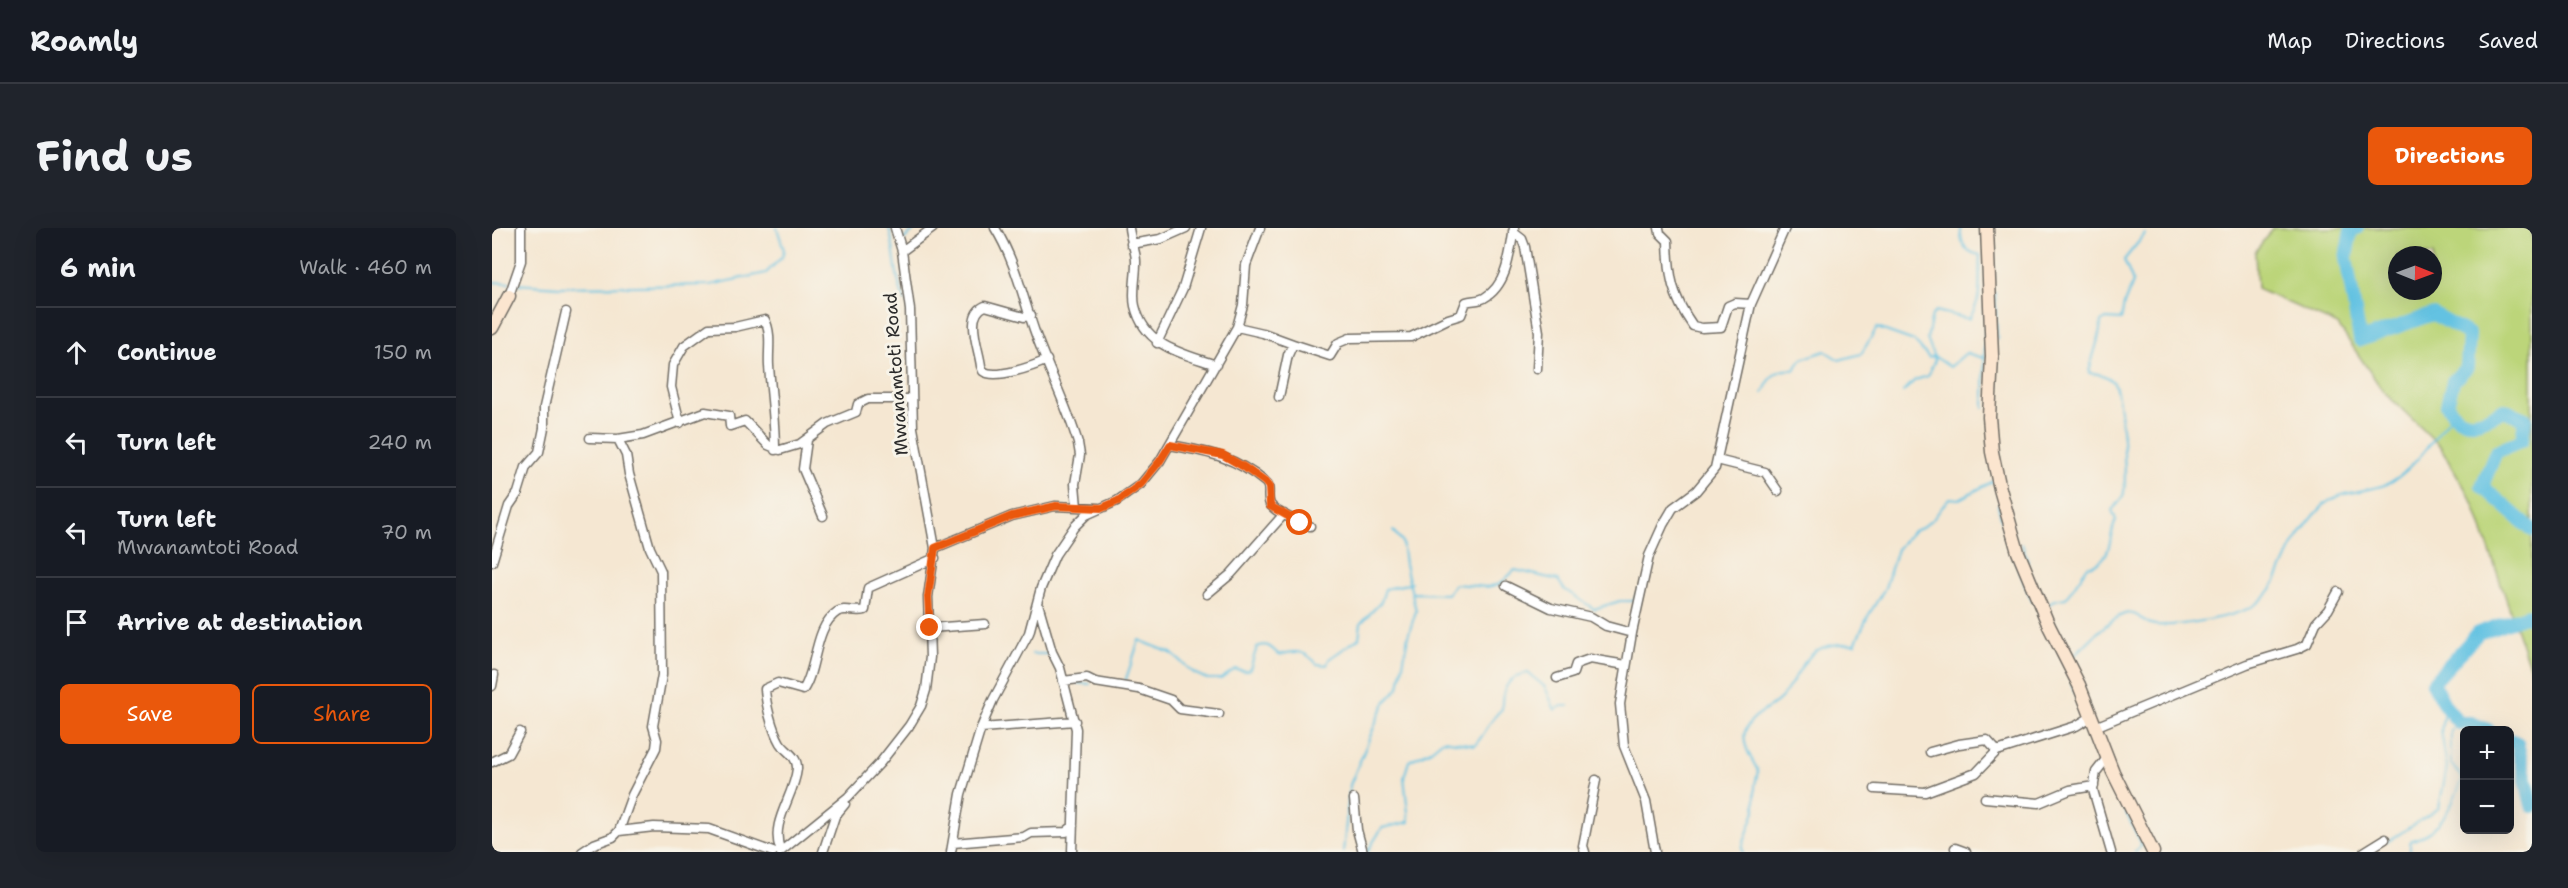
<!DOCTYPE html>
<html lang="en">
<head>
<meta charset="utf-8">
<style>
  :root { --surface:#171b24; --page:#20242c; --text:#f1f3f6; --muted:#9ea1a6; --line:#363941; --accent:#ea580c }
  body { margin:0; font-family:"Shantell Sans",sans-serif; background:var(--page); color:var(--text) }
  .controls { position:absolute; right:18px; bottom:18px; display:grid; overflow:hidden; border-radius:9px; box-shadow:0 6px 24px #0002 }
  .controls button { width:54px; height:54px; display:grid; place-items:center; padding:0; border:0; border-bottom:2px solid var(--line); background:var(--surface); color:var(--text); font:30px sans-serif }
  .compass { position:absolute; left:1896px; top:18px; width:54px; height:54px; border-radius:50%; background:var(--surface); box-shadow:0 6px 24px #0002; rotate:91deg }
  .stop { position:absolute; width:18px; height:18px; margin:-14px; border:4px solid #ea580c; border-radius:50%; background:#fff }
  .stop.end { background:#ea580c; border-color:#fff; box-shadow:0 2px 6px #0008 }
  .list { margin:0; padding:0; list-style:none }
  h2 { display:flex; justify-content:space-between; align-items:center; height:78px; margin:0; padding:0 24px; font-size:26px }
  h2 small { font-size:20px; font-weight:400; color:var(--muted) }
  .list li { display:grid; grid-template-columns:39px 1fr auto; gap:18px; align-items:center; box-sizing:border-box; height:90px; padding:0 24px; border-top:2px solid var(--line) }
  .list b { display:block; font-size:22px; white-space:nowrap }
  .list p { margin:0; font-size:20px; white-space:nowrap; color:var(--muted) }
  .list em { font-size:20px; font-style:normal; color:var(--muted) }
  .actions { display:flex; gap:12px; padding:18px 24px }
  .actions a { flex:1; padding:14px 0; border:2px solid var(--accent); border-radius:9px; text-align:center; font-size:21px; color:var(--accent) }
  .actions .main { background:var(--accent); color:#fff }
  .icon { flex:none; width:33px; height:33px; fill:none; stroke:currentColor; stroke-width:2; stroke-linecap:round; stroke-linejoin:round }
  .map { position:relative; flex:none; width:2040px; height:624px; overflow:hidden; border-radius:9px }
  header { display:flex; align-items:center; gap:36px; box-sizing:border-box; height:84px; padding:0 30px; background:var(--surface); border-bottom:2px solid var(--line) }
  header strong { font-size:28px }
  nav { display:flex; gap:33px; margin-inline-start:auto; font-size:21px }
  .intro { display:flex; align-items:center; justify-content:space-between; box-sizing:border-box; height:144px; padding:0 36px }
  h1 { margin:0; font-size:42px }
  .button { padding:15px 27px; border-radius:9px; background:var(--accent); color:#fff; font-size:21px; font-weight:700 }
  main { display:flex; gap:36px; padding:0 36px }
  aside { flex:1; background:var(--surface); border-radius:9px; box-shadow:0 6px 24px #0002 }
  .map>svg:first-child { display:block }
</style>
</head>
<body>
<header>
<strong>Roamly</strong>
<nav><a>Map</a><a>Directions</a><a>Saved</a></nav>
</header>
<div class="intro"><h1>Find us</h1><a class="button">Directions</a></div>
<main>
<aside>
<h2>6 min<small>Walk · 460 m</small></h2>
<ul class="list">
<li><svg class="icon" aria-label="ahead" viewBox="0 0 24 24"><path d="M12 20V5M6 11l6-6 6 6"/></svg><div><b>Continue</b></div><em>150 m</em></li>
<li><svg class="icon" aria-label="left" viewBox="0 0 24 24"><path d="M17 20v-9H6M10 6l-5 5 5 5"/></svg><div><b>Turn left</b></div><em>240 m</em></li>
<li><svg class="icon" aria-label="left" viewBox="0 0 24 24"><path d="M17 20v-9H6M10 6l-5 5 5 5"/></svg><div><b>Turn left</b><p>Mwanamtoti Road</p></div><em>70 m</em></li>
<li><svg class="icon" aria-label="arrive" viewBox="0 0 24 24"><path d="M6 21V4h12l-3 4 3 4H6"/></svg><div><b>Arrive at destination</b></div></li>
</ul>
<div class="actions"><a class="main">Save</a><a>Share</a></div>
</aside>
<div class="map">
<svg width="2040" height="624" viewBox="0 0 2040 624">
  <rect width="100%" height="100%" fill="#f7f3e8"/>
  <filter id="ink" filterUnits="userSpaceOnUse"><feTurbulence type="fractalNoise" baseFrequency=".0167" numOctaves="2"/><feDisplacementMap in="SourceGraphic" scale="12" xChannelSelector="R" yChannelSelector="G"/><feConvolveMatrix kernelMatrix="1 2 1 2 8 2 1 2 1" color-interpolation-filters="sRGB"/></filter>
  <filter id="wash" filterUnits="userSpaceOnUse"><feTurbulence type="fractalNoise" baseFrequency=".008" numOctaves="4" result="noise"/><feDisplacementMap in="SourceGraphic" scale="24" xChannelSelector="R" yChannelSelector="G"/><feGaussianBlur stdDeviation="1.35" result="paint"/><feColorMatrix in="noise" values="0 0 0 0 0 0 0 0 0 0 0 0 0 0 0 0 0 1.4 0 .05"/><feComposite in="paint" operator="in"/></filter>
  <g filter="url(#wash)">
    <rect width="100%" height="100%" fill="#f5e7d2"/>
    <path fill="#bcd57a" stroke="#748052" stroke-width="1.5" fill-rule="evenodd" d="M1781 0H2040V446L1981 274 1948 218 1891 163 1846 97 1765 61 1763 24ZM1905 27H1941V63H1905Z"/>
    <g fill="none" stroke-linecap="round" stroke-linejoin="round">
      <path stroke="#64c2e2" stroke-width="2" d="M397 0C404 24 402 50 413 73
        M411 12 425 0
        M0 54 18 55
        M24 56 67 59 218 57 274 45 290 29 292 22 285 0
        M1503 65 1505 111
        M1411 164 1423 152 1436 148 1443 132 1435 111 1440 87 1444 83 1477 91C1492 68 1486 53 1488 27 1473 24 1468 16 1469 0
        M1271 165C1278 149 1284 140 1302 142L1310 131 1333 123 1347 132 1369 126 1385 100 1422 113 1437 130 1442 128 1458 139 1474 125 1492 130
        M1492 180 1493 99
        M1504 200 1507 227
        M1506 277 1513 306 1540 373
        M1530 316 1536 334
        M921 365 955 366 963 356 995 359 1008 356 1023 342 1066 352 1072 361 1102 381 1128 373H1142L1145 365
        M1554 379 1562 372 1574 370 1596 338C1622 333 1615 312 1624 292L1620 282C1624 277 1629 274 1631 268 1636 254 1629 168 1622 155 1618 148 1605 145 1597 145 1600 127 1608 112 1609 94L1614 91 1629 92 1632 76 1641 54 1632 32 1653 6
        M540 426H557
        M1578 431C1593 418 1612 395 1630 387 1644 380 1651 396 1663 397 1684 399 1744 389 1761 378 1786 363 1789 337 1803 314 1810 303 1821 288 1831 278 1846 262 1877 264 1895 256 1922 243 1942 209 1961 186
        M1579 454 1587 474
        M586 455 598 456
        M632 457 647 412 679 425 702 445 715 451H729L743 441 754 443 758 441 765 419C776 414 779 420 787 427 804 422 813 422 825 436L835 437 837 431 867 410 869 395 889 374 893 361 919 355
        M1595 496 1609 532
        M1611 538 1650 617 1643 624
        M1895 614 1947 580 1955 539 1949 503 1953 478
        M851 624 858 557 887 487 894 473 907 459 916 408 924 383 913 336 910 313 901 303
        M875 624 890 600 917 594 912 549 917 533 939 522 951 512 983 517C994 505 998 491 1010 481 1009 463 1016 447 1036 445L1053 459 1063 482 1070 478H1077
        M1251 624 1250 620 1263 583V557L1266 543C1260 531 1250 518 1253 504 1258 486 1279 482 1290 469 1315 436 1313 413 1363 416L1376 388 1393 360 1405 321 1421 303 1430 300 1442 290 1457 270 1467 271 1502 253
        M1918 624V613C1949 604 1960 578 1971 550L1959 536V502L1967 495"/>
      <path stroke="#64c2e2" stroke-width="14" d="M1865 0 1859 2 1854 30 1868 112 1941 86 1977 106 1975 139 1961 153 1955 177C1971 204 1990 194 2012 182L2033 191 2030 212 2004 224 1990 258 2040 302
        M1996 502 1979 495H1967L1953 478 1941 455 1986 405 2036 387 2040 391
        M2018 512 2025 515 2040 578"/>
    </g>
  </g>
  <g filter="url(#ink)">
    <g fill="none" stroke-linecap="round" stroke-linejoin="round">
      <g stroke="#726d65" stroke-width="11">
        <path id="street" d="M503 0C524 34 531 71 544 107 557 143 575 178 586 215L588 227 583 256 585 279
          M637 0C638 12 645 24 644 36 644 49 640 65 643 78 653 119 690 125 724 137
          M1167 0 1168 5 1176 13C1177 49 1180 68 1201 98L1210 100 1229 99 1236 78 1243 75 1259 76
          M1021 4 1030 11 1033 19 1047 104 1045 141
          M639 16 669 11 694 0
          M410 23 441 0
          M17 68 29 33V0
          M539 87 532 89 493 78C472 87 487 120 489 138L491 143C503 152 542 138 555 132
          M745 99 771 105 801 116 796 127 787 169
          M665 115 691 60 709 0
          M801 116 838 128 846 115 858 110 919 109 956 91 969 87 974 74C980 72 987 73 992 70 1016 57 1018 23 1022 0
          M188 195 179 159 181 137 192 118 217 100 243 99 273 92C280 106 276 122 277 138 279 166 283 193 283 222
          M98 210 126 211 151 207 213 184 237 188 238 198 253 193 276 217 288 222 308 216 335 196 364 184 366 176 376 171H420
          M315 212 311 241 331 288
          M678 217C716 224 742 228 773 254 780 259 774 269 778 276 782 284 809 295 818 298
          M1225 232 1273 244 1286 263
          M443 320 520 288 563 278 606 280
          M0 334 17 278 26 265 34 239 47 224 52 200V179L74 84
          M1014 358 1059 380 1099 389 1114 398 1140 405
          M715 366 739 346 792 286
          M547 379 560 424 568 440 584 501 580 624
          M438 400 493 396
          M1065 450 1081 445 1084 436 1098 431 1134 437
          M571 453 595 450 603 454 647 461 679 472 688 481 727 486
          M0 458 2 447
          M1603 499 1755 436 1805 421 1815 416 1824 395 1836 382 1846 364
          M489 500 583 493
          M1438 524 1467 516 1495 512 1505 523
          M1615 530 1604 544 1601 562 1619 624
          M0 534 16 526 28 504
          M1383 561 1433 564 1484 545 1505 523 1584 498 1599 489
          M1493 570 1547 575 1578 562 1602 558
          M862 571 865 602 871 624
          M127 603 162 599 217 601 281 624
          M461 615 532 609 539 605 574 604 581 598
          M1463 620 1474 624
          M288 621C278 594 302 569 305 541 306 528 294 524 288 515 280 501 274 477 273 461L286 455 311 462C325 442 322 399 345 384 352 379 364 385 373 382L376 360 443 330
          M90 624 102 616 121 609 127 603 140 567 164 520 165 512 161 498 170 447 169 343 158 320 137 246 134 227 126 211
          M288 624 356 569 388 535 417 498 429 478 434 462 438 429 436 369 443 320 421 200 418 82 410 23 403 0
          M331 624 343 588 353 576
          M459 624 469 566 489 500 501 472 537 405 549 360 563 327 582 299 594 287 625 273 649 256 668 233 745 99 751 77 754 37 768 0
          M1093 624 1091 618 1104 552
          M1163 624 1154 573 1132 518 1128 476 1140 405 1157 328 1171 297 1181 280 1204 263 1223 240 1259 76 1293 0
          M1872 624 1893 611"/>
      </g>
      <g stroke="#726d65" stroke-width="15">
        <path id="secondary" d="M1495 0 1500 128 1497 189 1500 224 1508 261 1526 324 1557 398 1587 457 1621 544 1661 624
          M0 100 17 68"/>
      </g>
      <use href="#street" stroke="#fff" stroke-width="8"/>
      <use href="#secondary" stroke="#fbe5cf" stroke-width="12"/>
    </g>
  </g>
  <g fill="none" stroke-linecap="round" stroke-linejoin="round" filter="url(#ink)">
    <path stroke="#ea580c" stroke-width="8" d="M438 400 436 369 443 320 520 288 564 278 610 280 626 273 649 256 668 233 678 217 731 227 752 239 773 254 777 259 778 278 808 295"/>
  </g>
  <g text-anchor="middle" stroke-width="6" stroke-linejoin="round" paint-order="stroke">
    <g font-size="18" fill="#2b2b2b" stroke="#f7f3e8">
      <text transform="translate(404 146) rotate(-94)" y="6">Mwanamtoti Road</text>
    </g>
  </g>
</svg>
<div class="controls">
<button>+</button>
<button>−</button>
</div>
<svg class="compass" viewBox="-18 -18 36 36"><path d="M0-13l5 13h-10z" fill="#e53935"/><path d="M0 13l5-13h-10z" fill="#9ea1a6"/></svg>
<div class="stop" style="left:808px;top:295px"></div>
<div class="stop end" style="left:438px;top:400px"></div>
</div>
</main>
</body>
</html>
